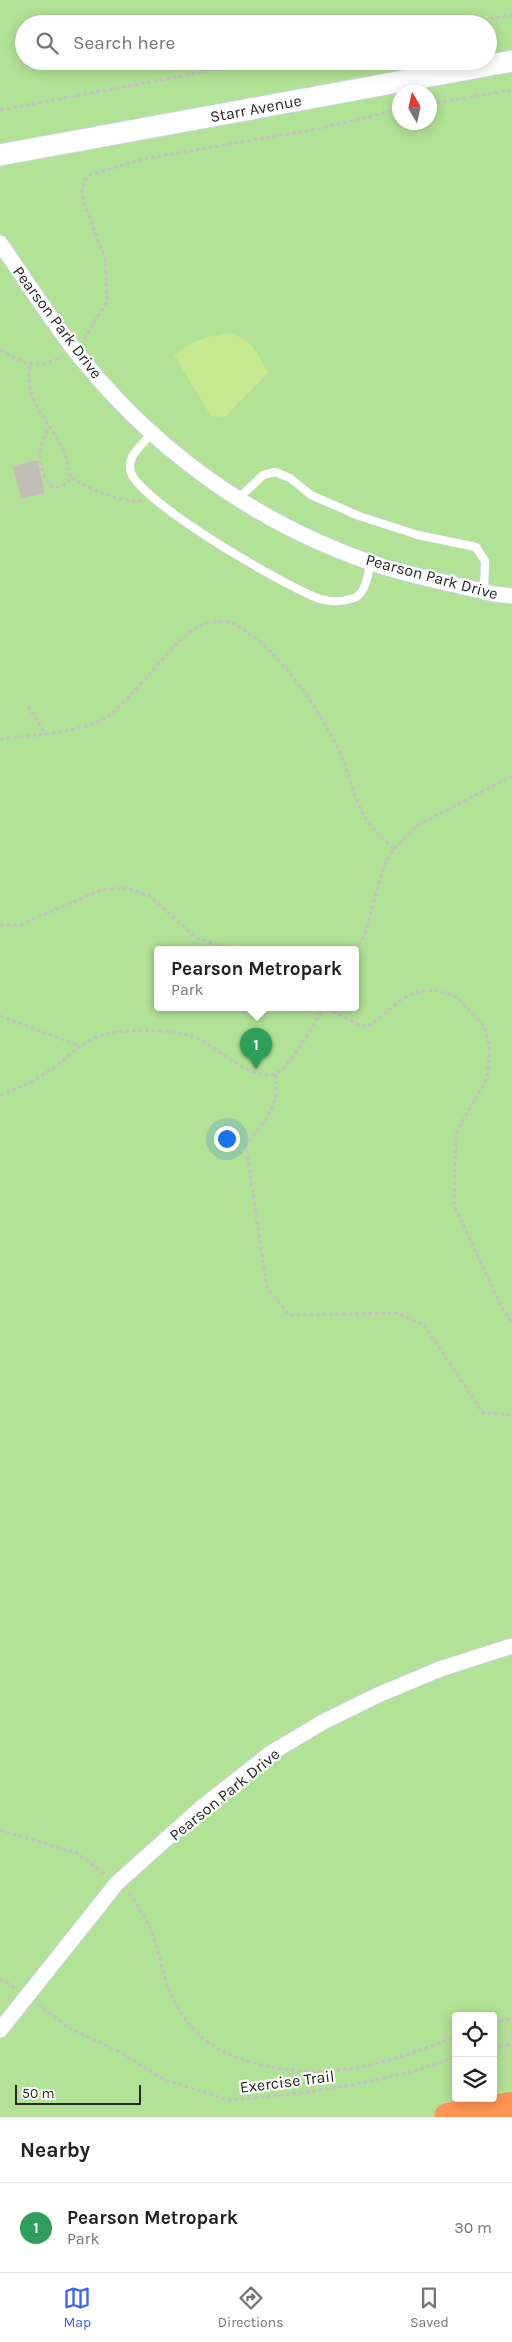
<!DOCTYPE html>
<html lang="en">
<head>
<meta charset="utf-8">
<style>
  :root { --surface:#fff; --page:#f6f6f6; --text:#202124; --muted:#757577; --line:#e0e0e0; --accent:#3764f9 }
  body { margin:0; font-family:Karla,sans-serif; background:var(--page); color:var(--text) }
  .controls { position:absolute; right:15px; bottom:15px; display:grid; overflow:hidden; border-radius:5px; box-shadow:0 2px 12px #0003 }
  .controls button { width:45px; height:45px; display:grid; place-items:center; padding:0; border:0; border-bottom:1px solid var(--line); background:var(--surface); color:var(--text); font:25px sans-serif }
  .compass { position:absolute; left:392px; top:85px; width:45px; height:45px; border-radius:50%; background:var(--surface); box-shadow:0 2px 12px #0003; rotate:351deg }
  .scale { position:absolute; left:15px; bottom:12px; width:126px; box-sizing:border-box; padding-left:5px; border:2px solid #282828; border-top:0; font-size:14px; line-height:18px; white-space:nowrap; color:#282828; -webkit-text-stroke:4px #fff; paint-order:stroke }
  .you { position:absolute; left:226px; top:1138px; width:18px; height:18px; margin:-12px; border:4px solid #fff; border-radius:50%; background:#1a73e8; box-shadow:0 0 0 8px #1a73e833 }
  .badge { display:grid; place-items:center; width:32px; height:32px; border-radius:50%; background:var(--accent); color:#fff; font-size:16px; font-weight:700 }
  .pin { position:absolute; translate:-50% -41px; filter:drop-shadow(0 1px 2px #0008) }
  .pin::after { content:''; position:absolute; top:26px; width:18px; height:15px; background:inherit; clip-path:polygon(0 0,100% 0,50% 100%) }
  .popup { position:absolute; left:154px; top:946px; width:205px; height:65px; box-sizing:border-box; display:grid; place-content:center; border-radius:5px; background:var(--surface); filter:drop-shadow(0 1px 4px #0005); font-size:16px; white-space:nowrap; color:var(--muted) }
  .popup b { font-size:19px; color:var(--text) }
  .popup::after { content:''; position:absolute; left:50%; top:100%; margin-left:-10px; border:10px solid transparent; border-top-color:var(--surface) }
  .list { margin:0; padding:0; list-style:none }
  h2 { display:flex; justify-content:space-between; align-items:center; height:65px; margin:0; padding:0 20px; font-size:21px }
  h2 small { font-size:16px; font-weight:400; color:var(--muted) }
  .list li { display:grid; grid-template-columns:32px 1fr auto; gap:15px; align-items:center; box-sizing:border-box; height:90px; padding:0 20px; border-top:1px solid var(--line) }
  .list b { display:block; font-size:19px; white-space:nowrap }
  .list p { margin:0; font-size:16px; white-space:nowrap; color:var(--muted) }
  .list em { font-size:16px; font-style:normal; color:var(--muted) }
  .icon { flex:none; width:28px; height:28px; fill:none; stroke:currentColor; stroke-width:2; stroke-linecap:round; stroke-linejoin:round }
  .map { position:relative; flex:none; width:512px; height:2117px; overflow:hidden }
  .search { position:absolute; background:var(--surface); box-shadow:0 2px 12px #0003; left:15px; right:15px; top:15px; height:55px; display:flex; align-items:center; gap:12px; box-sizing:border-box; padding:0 18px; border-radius:28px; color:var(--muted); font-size:19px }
  .sheet { height:155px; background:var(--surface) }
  nav { display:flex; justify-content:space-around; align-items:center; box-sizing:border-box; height:70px; border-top:1px solid var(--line); background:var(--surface); font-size:14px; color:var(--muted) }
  nav a { display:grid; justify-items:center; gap:2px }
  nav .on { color:var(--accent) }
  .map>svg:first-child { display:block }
</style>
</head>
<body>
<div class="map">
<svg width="512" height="2117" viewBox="0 0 512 2117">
  <rect width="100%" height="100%" fill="#eae2d9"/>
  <path fill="#b2e295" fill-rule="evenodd" d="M0 0H512V2106L448 2117H0ZM24 24H488V61H24ZM400 92H430V122H400ZM157 950H355V1008H157ZM456 2016H493V2098H456Z"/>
  <path fill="#c7e990" d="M229 333C253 340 256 351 268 373L224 418 211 416 174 355C191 342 207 335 229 333Z"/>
  <path fill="#c2bdb5" d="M37 460 45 493 21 499 13 466Z"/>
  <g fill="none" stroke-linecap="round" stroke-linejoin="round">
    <g stroke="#ced3e1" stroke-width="9">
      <path id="lane" d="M151 434C143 444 128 455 130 469 133 499 288 588 320 599 330 602 343 602 354 598 366 594 368 573 371 562
        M238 499 263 475 275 472 290 478 311 495 359 516 418 535 476 547 485 561 484 592"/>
    </g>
    <g stroke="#ced3e1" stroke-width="17">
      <path id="street" d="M0 243C28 283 54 326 85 363 164 459 266 529 384 567 420 578 458 585 494 594L512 596
        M0 2030 117 1883 201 1808 271 1753 323 1722 378 1695 440 1669 512 1646"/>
    </g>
    <g stroke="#ced3e1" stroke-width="23">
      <g id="secondary">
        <path id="s1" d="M0 155 512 61"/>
      </g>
    </g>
    <g stroke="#c3c3c3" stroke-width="29">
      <path id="highway" d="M448 2117 512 2106"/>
    </g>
    <path stroke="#c3c3c3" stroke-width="3" stroke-dasharray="4 2.5" stroke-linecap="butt" d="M464 24 512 15
      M430 104 512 90
      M0 110 262 61
      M84 339 107 301 105 258 84 204 82 192 85 180 92 174 144 159 317 129 400 109
      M0 350C26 363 33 371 62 357
      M30 366C22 402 54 424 65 455 68 462 68 471 71 478 66 486 61 488 52 487 36 468 37 448 49 428
      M71 478C94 490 115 501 141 501
      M28 706 45 733
      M0 739C30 735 82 733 107 717 134 699 179 630 205 624 214 622 224 620 231 623 277 643 325 717 344 762 350 778 354 797 362 812 369 827 383 838 394 849
      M0 925H20L101 890 126 888 150 896 195 937 218 945 246 950
      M355 951 365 934 384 865 394 849 418 825 512 776
      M327 1008 361 1026 371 1025 403 998 417 992 435 990 457 997 484 1026 490 1049 487 1078 456 1133 454 1205 501 1306 512 1322
      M0 1016 78 1045
      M276 1074C279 1109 266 1118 246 1146L267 1288 289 1315 397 1313 424 1325 483 1413 512 1415
      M0 1095C20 1089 43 1076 60 1063 77 1049 84 1040 107 1034 132 1028 178 1029 201 1040 218 1049 257 1085 278 1072 292 1064 314 1023 324 1008
      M0 1830 77 1853 105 1874
      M129 1893C138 1907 148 1920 153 1936 161 1959 165 1987 178 2008 185 2020 196 2034 208 2042 240 2065 289 2073 328 2071 372 2069 415 2052 456 2037
      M0 1979 15 1988
      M38 2004 69 2028 120 2052 163 2079 228 2100 293 2094 353 2085 415 2071 456 2057
      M493 2023 512 2018
      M493 2048 512 2044"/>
    <use href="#lane" stroke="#fff" stroke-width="8"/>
    <use href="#street" stroke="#fff" stroke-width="15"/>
    <use href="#secondary" stroke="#fff" stroke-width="21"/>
    <use href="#highway" stroke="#fd9451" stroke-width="28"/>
  </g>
  <g text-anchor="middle" stroke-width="4.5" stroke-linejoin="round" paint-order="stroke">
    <g font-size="16" fill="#282828" stroke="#fff">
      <text dy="6" stroke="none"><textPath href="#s1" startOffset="260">Starr Avenue</textPath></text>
      <text transform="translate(58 322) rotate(53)" y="6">Pearson Park Drive</text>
      <text transform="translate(432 576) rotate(15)" y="6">Pearson Park Drive</text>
      <text transform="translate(224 1794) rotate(-39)" y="6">Pearson Park Drive</text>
      <text transform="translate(287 2081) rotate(-7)" y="6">Exercise Trail</text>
    </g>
  </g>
</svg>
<div class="controls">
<button><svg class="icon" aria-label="locate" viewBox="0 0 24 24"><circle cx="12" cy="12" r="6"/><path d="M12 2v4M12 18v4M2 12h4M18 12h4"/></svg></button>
<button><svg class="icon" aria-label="layers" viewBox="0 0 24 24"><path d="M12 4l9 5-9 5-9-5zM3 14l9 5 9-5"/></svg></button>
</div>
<svg class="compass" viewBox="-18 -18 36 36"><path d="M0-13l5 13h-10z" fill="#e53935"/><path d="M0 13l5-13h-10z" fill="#757577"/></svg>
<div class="scale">50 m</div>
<div class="you"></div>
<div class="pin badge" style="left:256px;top:1069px;background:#2e9e5b">1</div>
<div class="popup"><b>Pearson Metropark</b>Park</div>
<div class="search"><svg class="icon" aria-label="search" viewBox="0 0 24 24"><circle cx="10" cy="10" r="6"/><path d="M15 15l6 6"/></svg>Search here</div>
</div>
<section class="sheet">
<h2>Nearby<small></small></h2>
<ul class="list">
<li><span class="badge" style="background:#2e9e5b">1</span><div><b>Pearson Metropark</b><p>Park</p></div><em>30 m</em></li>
</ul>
</section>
<nav>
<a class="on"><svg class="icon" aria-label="map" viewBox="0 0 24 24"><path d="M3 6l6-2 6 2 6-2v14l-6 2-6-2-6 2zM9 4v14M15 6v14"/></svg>Map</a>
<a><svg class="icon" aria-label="directions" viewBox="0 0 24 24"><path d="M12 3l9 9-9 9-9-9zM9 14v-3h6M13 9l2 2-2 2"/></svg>Directions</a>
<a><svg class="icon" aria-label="saved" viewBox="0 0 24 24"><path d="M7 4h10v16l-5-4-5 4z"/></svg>Saved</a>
</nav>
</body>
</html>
